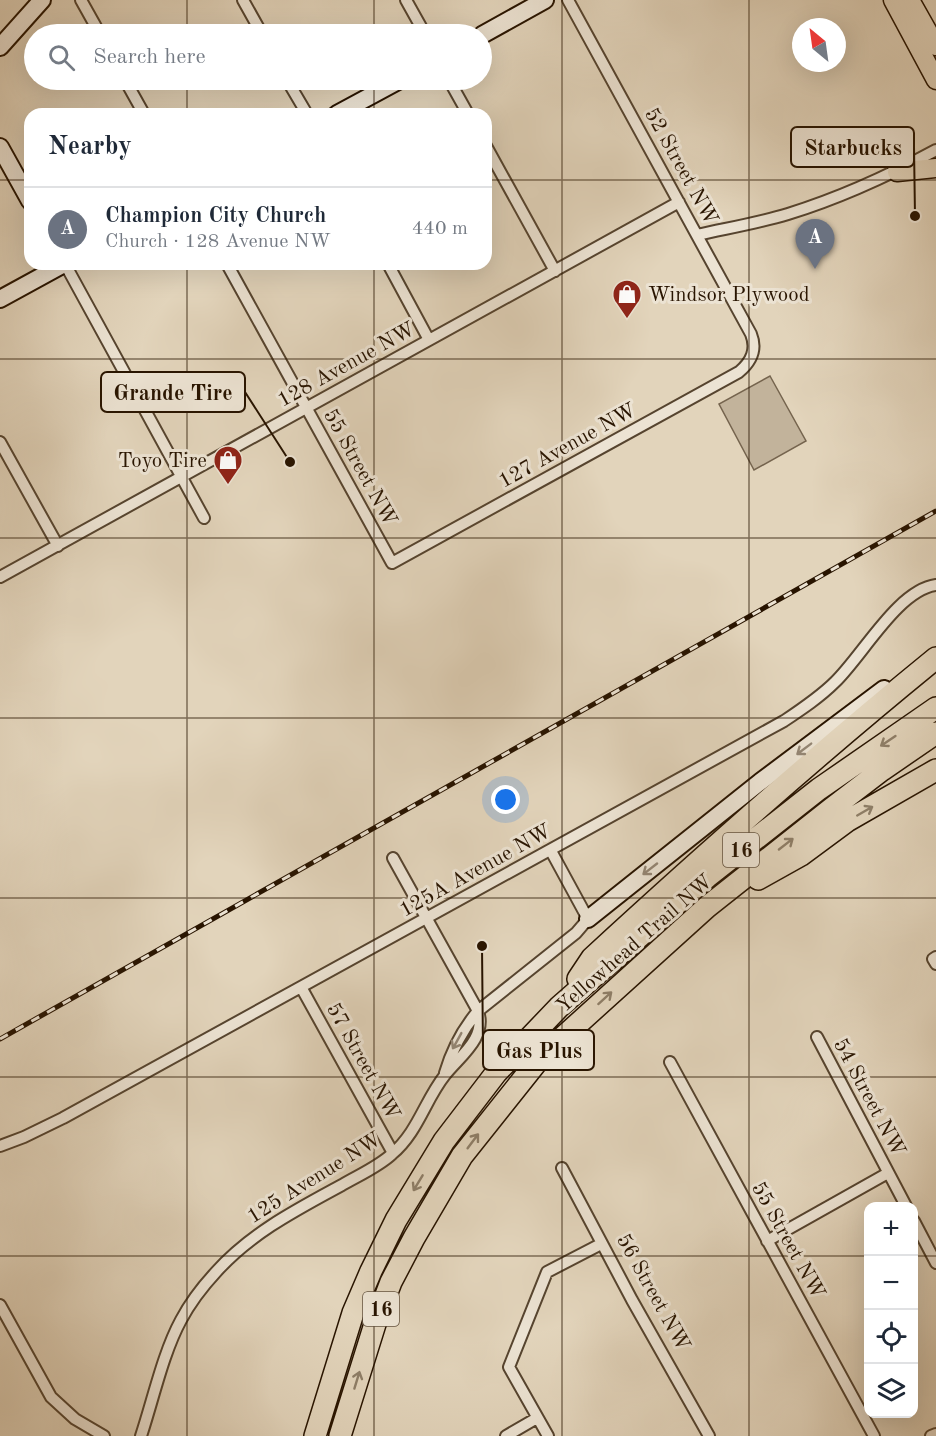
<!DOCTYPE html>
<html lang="en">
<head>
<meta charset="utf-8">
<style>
  :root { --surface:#fff; --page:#f6f6f7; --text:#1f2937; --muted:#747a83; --line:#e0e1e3; --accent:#b45309 }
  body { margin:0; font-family:"Old Standard TT",serif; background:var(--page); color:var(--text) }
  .controls { position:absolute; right:18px; bottom:18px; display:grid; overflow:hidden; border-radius:12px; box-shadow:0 6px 24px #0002 }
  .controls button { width:54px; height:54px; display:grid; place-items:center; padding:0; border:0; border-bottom:2px solid var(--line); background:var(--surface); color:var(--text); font:30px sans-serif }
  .compass { position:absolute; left:792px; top:18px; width:54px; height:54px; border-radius:50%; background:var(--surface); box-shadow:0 6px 24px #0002; rotate:331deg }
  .you { position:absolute; left:506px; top:800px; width:21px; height:21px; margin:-15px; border:4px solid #fff; border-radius:50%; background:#1a73e8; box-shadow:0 0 0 9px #1a73e833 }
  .badge { display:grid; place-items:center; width:39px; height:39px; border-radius:50%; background:var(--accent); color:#fff; font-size:20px; font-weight:700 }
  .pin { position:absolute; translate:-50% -50px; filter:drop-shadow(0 2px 3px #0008) }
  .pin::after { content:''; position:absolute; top:32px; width:21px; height:18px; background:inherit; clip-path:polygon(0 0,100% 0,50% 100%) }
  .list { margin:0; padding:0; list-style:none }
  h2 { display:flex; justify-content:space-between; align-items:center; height:78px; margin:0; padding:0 24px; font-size:26px }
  h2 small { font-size:20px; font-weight:400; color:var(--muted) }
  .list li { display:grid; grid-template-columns:39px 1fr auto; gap:18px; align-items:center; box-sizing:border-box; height:84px; padding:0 24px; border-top:2px solid var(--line) }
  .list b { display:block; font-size:22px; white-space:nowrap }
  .list p { margin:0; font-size:20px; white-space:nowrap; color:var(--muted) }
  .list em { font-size:20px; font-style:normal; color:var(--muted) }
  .icon { flex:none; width:33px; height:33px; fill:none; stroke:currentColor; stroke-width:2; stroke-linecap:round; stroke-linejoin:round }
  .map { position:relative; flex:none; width:936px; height:1436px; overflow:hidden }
  .search { position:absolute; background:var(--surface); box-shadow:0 6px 24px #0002; left:24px; top:24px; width:468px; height:66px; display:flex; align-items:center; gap:15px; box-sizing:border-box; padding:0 21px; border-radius:33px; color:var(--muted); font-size:22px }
  .panel { position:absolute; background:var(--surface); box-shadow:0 6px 24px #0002; left:24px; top:108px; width:468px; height:162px; border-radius:18px }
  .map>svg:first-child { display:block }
</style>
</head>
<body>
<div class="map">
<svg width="936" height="1436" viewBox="0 0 936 1436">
  <rect width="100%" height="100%" fill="#e2d4bb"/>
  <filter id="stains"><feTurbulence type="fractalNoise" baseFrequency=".00333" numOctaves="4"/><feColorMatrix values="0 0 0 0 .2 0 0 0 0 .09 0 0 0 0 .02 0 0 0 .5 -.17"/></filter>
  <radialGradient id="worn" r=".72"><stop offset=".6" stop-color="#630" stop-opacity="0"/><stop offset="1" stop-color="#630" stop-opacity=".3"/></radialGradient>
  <path fill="#c2b39b" stroke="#75644e" stroke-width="1.5" d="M770 376 806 441 754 470 719 404Z"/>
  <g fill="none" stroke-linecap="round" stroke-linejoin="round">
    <g stroke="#56442f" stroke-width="14">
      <path id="street" d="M81 0 100 34
        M243 0 262 34
        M406 0 425 34
        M125 80 144 114
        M287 80 307 114
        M449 80 468 114
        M486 146 555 271
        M697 235C728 228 758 223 788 214 840 198 888 176 936 150
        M65 264 204 518
        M227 264 392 563 739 372C752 361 757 349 751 334L568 0
        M388 264 429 340
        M0 442 58 546
        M0 577 679 202
        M936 957 933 959 936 964
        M301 987 393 1153
        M817 1037 906 1206
        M670 1062 874 1436
        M445 1073C452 1049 462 1030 478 1011L576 933 588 919 551 851
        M0 1146 24 1137 63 1118 784 721C802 709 820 697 835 682 863 655 898 590 936 585
        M562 1168 632 1300 709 1436
        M914 1221 936 1263
        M767 1241 888 1173
        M0 1305 51 1397 75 1419 104 1436
        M141 1436C153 1400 163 1353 181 1320 190 1303 203 1286 216 1272 251 1233 296 1210 342 1185 359 1175 378 1167 392 1154 418 1132 425 1100 445 1075 460 1056 487 1038 478 1011L393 858
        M506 1436 537 1418
        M548 1436 509 1367 547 1272 601 1244
        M931 1436 936 1434"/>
    </g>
    <g stroke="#281400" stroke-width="20">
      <path id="secondary" d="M482 35 545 0
        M0 47 42 0
        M337 114 400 80
        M0 147 30 201
        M0 299 64 264
        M588 919 760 782 884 689"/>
    </g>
    <g stroke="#281400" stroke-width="21">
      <path id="primary" d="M893 0 936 80
        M910 0 936 46
        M897 172 936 168"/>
    </g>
    <g stroke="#281400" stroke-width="24">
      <path id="highway" d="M758 879 801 855 847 821 936 770
        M578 979 592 958C704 855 818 754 936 658
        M315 1436 353 1313 371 1271 396 1220 444 1141 496 1073 559 1007 707 877 819 789 936 708
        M340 1436 375 1324 391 1282 414 1238 462 1156 540 1058 707 907 831 809 882 770 936 733"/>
    </g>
    <use href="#street" stroke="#ece3d3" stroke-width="10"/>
    <use href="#secondary" stroke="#ece3d3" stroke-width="16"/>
    <use href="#primary" stroke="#e2d4bb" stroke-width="18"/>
    <use href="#highway" stroke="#e2d4bb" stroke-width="21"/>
    <g stroke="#281400" stroke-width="5">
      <path id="rail" d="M0 1039 936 511"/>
    </g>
    <use href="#rail" stroke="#ece3d3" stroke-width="3" stroke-dasharray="9" stroke-linecap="butt"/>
  </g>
  <defs><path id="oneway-shaft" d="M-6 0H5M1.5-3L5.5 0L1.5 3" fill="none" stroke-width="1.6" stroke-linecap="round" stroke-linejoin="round" transform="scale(1.5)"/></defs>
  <g stroke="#8e7e67">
    <use href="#oneway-shaft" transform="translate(888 741) rotate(146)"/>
    <use href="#oneway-shaft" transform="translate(865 811) rotate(-30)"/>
    <use href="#oneway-shaft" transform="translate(786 844) rotate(-38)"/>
    <use href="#oneway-shaft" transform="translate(605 998) rotate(-42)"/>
    <use href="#oneway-shaft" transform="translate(473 1141) rotate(-53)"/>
    <use href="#oneway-shaft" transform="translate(418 1183) rotate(121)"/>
    <use href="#oneway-shaft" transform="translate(357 1380) rotate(-73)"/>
  </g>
  <g stroke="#948674">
    <use href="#oneway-shaft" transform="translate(804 749) rotate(143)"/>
    <use href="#oneway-shaft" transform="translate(650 869) rotate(142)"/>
    <use href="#oneway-shaft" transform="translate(457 1041) rotate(119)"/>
  </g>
  <path fill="none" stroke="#281400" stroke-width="1.5" stroke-opacity="0.55" d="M187 0V34M374 0V34M562 0V1436M749 0V1436M187 80V114M374 80V114M0 180H30M486 180H936M187 264V1436M374 264V1436M0 359H936M0 538H936M0 718H936M0 898H936M0 1077H936M0 1256H868M914 1256H936"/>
  <defs>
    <g id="shop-pin" transform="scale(1.5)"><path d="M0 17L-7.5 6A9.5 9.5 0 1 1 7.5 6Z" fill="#8f2418" stroke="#ece3d3"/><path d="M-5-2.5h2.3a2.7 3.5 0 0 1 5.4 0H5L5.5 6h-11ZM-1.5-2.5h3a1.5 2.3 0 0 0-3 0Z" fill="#fff"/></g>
  </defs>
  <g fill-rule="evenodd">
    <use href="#shop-pin" x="627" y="294"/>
    <use href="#shop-pin" x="228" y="460"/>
  </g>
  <g text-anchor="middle" stroke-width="6" stroke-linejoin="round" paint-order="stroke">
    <g fill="#ece3d3" stroke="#63523f" stroke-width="1.5">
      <rect x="723" y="833" width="36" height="34" rx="4.5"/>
      <rect x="363" y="1292" width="36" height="34" rx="4.5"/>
    </g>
    <g font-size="20" font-weight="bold" fill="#281400">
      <text x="741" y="857">16</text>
      <text x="381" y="1316">16</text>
    </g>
    <g font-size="21" fill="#281400" stroke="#ece3d3">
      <text transform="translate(682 166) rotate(61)" y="7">52 Street NW</text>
      <text transform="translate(346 364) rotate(-29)" y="7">128 Avenue NW</text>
      <text transform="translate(567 445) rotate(-29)" y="7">127 Avenue NW</text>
      <text transform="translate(361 467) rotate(61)" y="7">55 Street NW</text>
      <text transform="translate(475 870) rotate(-29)" y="7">125A Avenue NW</text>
      <text transform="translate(634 943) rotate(-41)" y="7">Yellowhead Trail NW</text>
      <text transform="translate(364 1061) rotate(61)" y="7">57 Street NW</text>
      <text transform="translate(870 1097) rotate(62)" y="7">54 Street NW</text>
      <text transform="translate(314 1177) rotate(-32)" y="7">125 Avenue NW</text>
      <text transform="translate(789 1240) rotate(61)" y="7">55 Street NW</text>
      <text transform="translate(654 1292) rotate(61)" y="7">56 Street NW</text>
    </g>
    <g font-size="21" fill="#281400" stroke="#ece3d3" text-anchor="start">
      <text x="648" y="301">Windsor Plywood</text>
      <text x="207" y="467" text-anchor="end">Toyo Tire</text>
    </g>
  </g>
  <path fill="none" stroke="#281400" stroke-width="2" d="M915 216L914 147M290 462L245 392M482 946L483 1050"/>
  <g fill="#281400" stroke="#ece3d3" stroke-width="2">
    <circle cx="915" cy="216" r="6"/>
    <circle cx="290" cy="462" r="6"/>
    <circle cx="482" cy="946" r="6"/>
  </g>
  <g fill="#ece3d3" stroke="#281400" stroke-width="2">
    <rect x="791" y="127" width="123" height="40" rx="6"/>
    <rect x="101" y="372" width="144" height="40" rx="6"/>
    <rect x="483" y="1030" width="111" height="40" rx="6"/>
  </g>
  <g font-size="22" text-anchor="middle" font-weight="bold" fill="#281400">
    <text x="853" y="155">Starbucks</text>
    <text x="173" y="400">Grande Tire</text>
    <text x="539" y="1058">Gas Plus</text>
  </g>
  <rect width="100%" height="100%" filter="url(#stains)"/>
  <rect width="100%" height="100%" fill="url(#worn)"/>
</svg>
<div class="controls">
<button>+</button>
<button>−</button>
<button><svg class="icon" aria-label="locate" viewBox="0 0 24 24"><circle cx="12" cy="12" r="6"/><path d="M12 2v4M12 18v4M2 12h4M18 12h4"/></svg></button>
<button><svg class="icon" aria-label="layers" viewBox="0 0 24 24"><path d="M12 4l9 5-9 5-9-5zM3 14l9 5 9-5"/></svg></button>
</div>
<svg class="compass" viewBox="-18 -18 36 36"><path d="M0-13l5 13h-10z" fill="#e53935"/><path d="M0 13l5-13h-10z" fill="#747a83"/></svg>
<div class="you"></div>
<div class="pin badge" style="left:815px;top:269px;background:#6b7280">A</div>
<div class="search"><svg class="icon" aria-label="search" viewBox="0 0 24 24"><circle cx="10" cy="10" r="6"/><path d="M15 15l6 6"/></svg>Search here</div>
<section class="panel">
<h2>Nearby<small></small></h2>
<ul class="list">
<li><span class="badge" style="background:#6b7280">A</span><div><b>Champion City Church</b><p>Church · 128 Avenue NW</p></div><em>440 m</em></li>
</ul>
</section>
</div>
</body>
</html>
